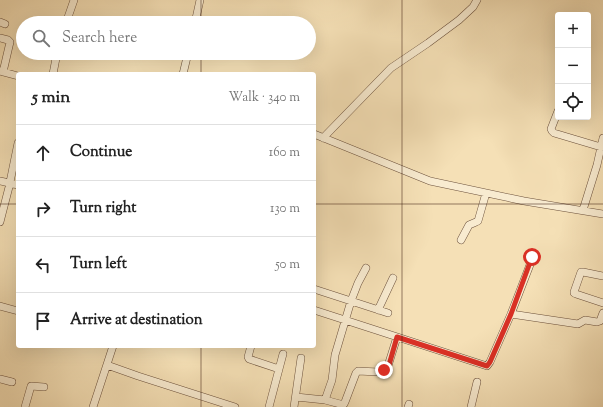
<!DOCTYPE html>
<html lang="en">
<head>
<meta charset="utf-8">
<style>
  :root { --surface:#fff; --page:#f6f6f6; --text:#222; --muted:#767676; --line:#e0e0e0 }
  body { margin:0; font-family:"Sorts Mill Goudy",serif; background:var(--page); color:var(--text) }
  .controls { position:absolute; right:12px; top:12px; display:grid; overflow:hidden; border-radius:4px; box-shadow:0 4px 16px #0002 }
  .controls button { width:36px; height:36px; display:grid; place-items:center; padding:0; border:0; border-bottom:1px solid var(--line); background:var(--surface); color:var(--text); font:20px sans-serif }
  .stop { position:absolute; width:12px; height:12px; margin:-9px; border:3px solid #d93025; border-radius:50%; background:#fff }
  .stop.end { background:#d93025; border-color:#fff; box-shadow:0 1px 4px #0008 }
  .list { margin:0; padding:0; list-style:none }
  h2 { display:flex; justify-content:space-between; align-items:center; height:52px; margin:0; padding:0 16px; font-size:17px }
  h2 small { font-size:13px; font-weight:400; color:var(--muted) }
  .list li { display:grid; grid-template-columns:26px 1fr auto; gap:12px; align-items:center; box-sizing:border-box; height:56px; padding:0 16px; border-top:1px solid var(--line) }
  .list b { display:block; font-size:15px; white-space:nowrap }
  .list em { font-size:13px; font-style:normal; color:var(--muted) }
  .icon { flex:none; width:22px; height:22px; fill:none; stroke:currentColor; stroke-width:2; stroke-linecap:round; stroke-linejoin:round }
  .map { position:relative; flex:none; width:603px; height:407px; overflow:hidden }
  .search { position:absolute; background:var(--surface); box-shadow:0 4px 16px #0002; left:16px; top:16px; width:300px; height:44px; display:flex; align-items:center; gap:10px; box-sizing:border-box; padding:0 14px; border-radius:22px; color:var(--muted); font-size:15px }
  .panel { position:absolute; background:var(--surface); box-shadow:0 4px 16px #0002; left:16px; top:72px; width:300px; height:276px; border-radius:4px }
  .map>svg:first-child { display:block }
</style>
</head>
<body>
<div class="map">
<svg width="603" height="407" viewBox="0 0 603 407">
  <rect width="100%" height="100%" fill="#f5e0b6"/>
  <filter id="stains"><feTurbulence type="fractalNoise" baseFrequency=".005" numOctaves="4"/><feColorMatrix values="0 0 0 0 .2 0 0 0 0 .09 0 0 0 0 .02 0 0 0 .5 -.17"/></filter>
  <radialGradient id="worn" r=".72"><stop offset=".6" stop-color="#630" stop-opacity="0"/><stop offset="1" stop-color="#630" stop-opacity=".3"/></radialGradient>
  <g fill="none" stroke-linecap="round" stroke-linejoin="round">
    <g stroke="#6c513c" stroke-width="8">
      <path id="minor" d="M0 22 5 24
        M66 23 74 0
        M195 23 200 0
        M0 38 8 40 10 42 3 72
        M0 71 18 76
        M53 74 57 53
        M183 74 188 53
        M558 111 551 129 552 131 554 133 601 147
        M314 134 430 181 524 201 603 214
        M323 138 391 68 428 43 459 20 473 7 477 0
        M0 181 18 185
        M583 210 597 165 603 138
        M0 222 9 187 18 143
        M461 240 469 225 476 222 478 221 486 193
        M603 276 583 272H581L574 292V293L576 294 603 303
        M314 289 388 313
        M0 306 18 311
        M314 310 487 366 490 362 511 314 533 257
        M378 310 393 278
        M511 314 578 324 585 320 597 322 600 321 603 313
        M251 346 248 357 249 359 279 369
        M107 365 138 376 235 407
        M0 379 12 382
        M296 397 325 400 340 404H344L345 402 356 373 358 371 378 372 387 369 397 337
        M325 400 332 380 335 355 351 301 358 283 366 268
        M25 407 31 386 44 387
        M93 407 113 346
        M269 407 283 354
        M294 407 301 358
        M408 407 409 404
        M471 407 477 382"/>
    </g>
    <use href="#minor" stroke="#f8ebd0" stroke-width="7"/>
  </g>
  <g fill="none" stroke-linecap="round" stroke-linejoin="round">
    <path stroke="#d93025" stroke-width="5" d="M384 370 387 368 389 365 397 337 487 366 490 362 511 314 532 257"/>
  </g>
  <path fill="none" stroke="#3f2114" stroke-width="1" stroke-opacity="0.55" d="M201 0V23M402 0V407M201 53V74M0 204H18M314 204H603M201 346V407"/>
  <rect width="100%" height="100%" filter="url(#stains)"/>
  <rect width="100%" height="100%" fill="url(#worn)"/>
</svg>
<div class="controls">
<button>+</button>
<button>−</button>
<button><svg class="icon" aria-label="locate" viewBox="0 0 24 24"><circle cx="12" cy="12" r="6"/><path d="M12 2v4M12 18v4M2 12h4M18 12h4"/></svg></button>
</div>
<div class="stop" style="left:532px;top:257px"></div>
<div class="stop end" style="left:384px;top:370px"></div>
<div class="search"><svg class="icon" aria-label="search" viewBox="0 0 24 24"><circle cx="10" cy="10" r="6"/><path d="M15 15l6 6"/></svg>Search here</div>
<section class="panel">
<h2>5 min<small>Walk · 340 m</small></h2>
<ul class="list">
<li><svg class="icon" aria-label="ahead" viewBox="0 0 24 24"><path d="M12 20V5M6 11l6-6 6 6"/></svg><div><b>Continue</b></div><em>160 m</em></li>
<li><svg class="icon" aria-label="right" viewBox="0 0 24 24"><path d="M7 20v-9h11M14 6l5 5-5 5"/></svg><div><b>Turn right</b></div><em>130 m</em></li>
<li><svg class="icon" aria-label="left" viewBox="0 0 24 24"><path d="M17 20v-9H6M10 6l-5 5 5 5"/></svg><div><b>Turn left</b></div><em>50 m</em></li>
<li><svg class="icon" aria-label="arrive" viewBox="0 0 24 24"><path d="M6 21V4h12l-3 4 3 4H6"/></svg><div><b>Arrive at destination</b></div></li>
</ul>
</section>
</div>
</body>
</html>
